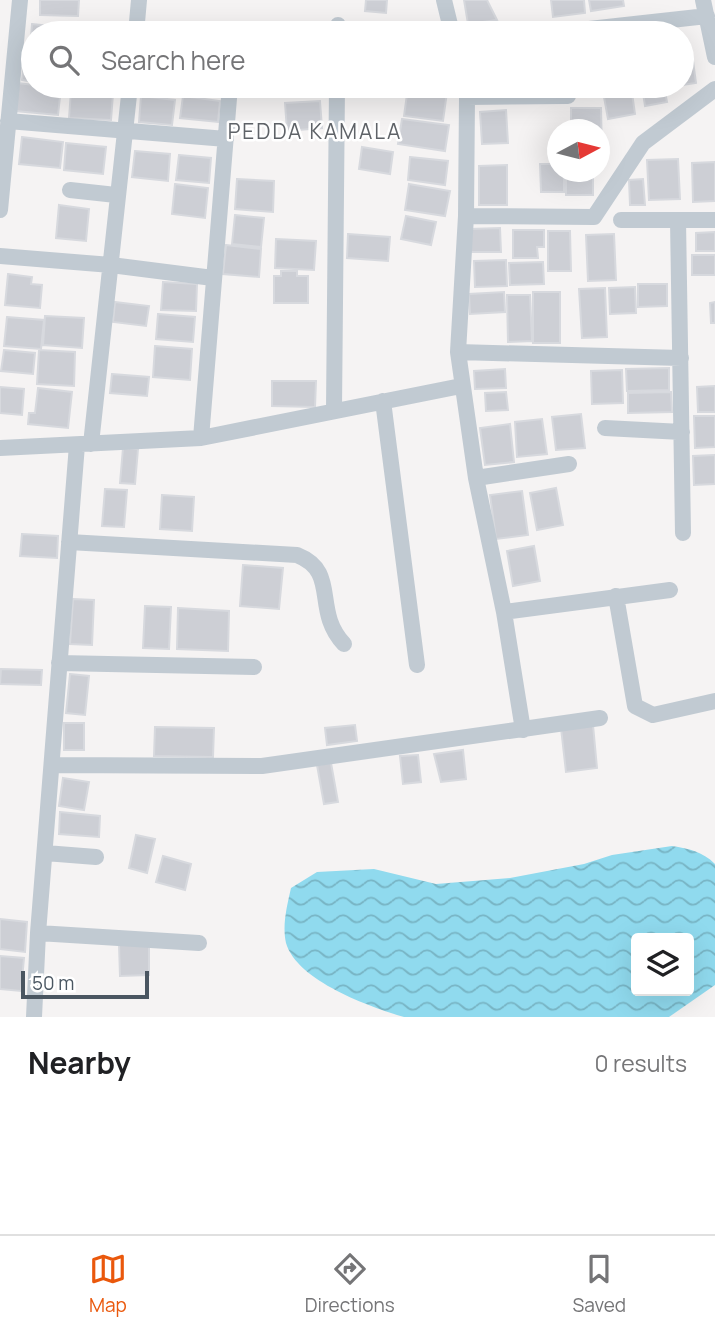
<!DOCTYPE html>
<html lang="en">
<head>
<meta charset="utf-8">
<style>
  :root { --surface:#fff; --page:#f6f6f6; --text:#202124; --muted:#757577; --line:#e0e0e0; --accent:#ea580c }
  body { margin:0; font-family:Manrope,sans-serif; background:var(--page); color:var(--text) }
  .controls { position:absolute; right:21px; bottom:21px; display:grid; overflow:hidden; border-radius:7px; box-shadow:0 7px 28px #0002 }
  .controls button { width:63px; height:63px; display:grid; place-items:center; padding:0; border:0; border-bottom:2px solid var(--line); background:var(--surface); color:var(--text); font:35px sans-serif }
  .compass { position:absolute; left:547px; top:119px; width:63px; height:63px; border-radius:50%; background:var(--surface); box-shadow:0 7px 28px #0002; rotate:83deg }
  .scale { position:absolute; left:21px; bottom:18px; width:128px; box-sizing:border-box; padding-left:7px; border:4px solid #4a5661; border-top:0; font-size:19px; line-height:24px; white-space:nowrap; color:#4a5661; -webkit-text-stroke:5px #fff; paint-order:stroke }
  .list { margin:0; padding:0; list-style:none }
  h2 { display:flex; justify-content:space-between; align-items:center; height:91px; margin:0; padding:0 28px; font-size:30px }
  h2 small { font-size:23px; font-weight:400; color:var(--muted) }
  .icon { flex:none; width:38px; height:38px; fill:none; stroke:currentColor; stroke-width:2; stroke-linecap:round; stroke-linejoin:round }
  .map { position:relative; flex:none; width:715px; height:1017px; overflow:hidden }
  .search { position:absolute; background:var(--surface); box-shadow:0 7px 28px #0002; left:21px; right:21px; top:21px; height:77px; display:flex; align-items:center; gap:18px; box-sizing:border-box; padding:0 24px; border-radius:38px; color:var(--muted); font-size:26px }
  .sheet { height:217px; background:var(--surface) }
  nav { display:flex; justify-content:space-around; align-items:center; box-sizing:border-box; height:98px; border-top:2px solid var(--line); background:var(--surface); font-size:19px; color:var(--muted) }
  nav a { display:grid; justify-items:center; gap:4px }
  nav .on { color:var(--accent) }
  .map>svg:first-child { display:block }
</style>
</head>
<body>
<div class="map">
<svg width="715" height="1017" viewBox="0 0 715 1017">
  <defs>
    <pattern id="water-waves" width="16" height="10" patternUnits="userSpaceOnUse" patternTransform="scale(1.75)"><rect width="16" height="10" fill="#90daee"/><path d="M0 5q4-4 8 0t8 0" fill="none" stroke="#78b4c4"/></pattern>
  </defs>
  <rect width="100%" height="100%" fill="#f5f3f3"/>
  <path fill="url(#water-waves)" fill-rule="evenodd" d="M672 846C689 849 702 851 715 864V985L669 1017H404C370 1007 297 981 286 943 282 925 287 906 291 888L317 872 374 869 436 884 510 878 584 864 612 855ZM636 938H689V991H636Z"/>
  <path fill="#cdcfd5" stroke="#d7d9de" stroke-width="2" d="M40 0H79L78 16 40 15Z
    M366 0H387L386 13 365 11Z
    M464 0H487L497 20 468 24Z
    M551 0H584L585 13 553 17Z
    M589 0H623L624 6 591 11Z
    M32 24 69 28V33H33V51H30Z
    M323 29V33H286V32Z
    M25 53 33 54V82L22 80Z
    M693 61 696 83 682 85V62Z
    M17 83 61 88 58 115 15 111Z
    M143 86H179L177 94 143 89Z
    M186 86H223L221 95 186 90Z
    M271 86H315L316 91 272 95Z
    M602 86H631L635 114 608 119Z
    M642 86H664L667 102 645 106Z
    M408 87 447 92 443 121 404 116Z
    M71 91 113 94 111 120 69 118Z
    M141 96 175 100 172 125 139 122Z
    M183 96 220 101 218 122 180 118Z
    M320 101 322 128 287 131 285 103Z
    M571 108H601L602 153 600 130H571Z
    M506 110 508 143 482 144 480 112Z
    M402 119 449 125 445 151 398 144Z
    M22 137 63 142 60 168 19 164Z
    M66 143 106 147 103 174 64 170Z
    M362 147 393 152 390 174 359 169Z
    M135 151 170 154 168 181 132 177Z
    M179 155 211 158 209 183 176 180Z
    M410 157 448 161 445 185 408 180Z
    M678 159 680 199 649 200 647 160Z
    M715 162V201L693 202 692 163Z
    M540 164H558V172H564V192H541Z
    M507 165V205H479V166Z
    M566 172H593V195H566Z
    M237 179 274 181 273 212 235 209Z
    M643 179 645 205H630L629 180Z
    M175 184 208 188 205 218 172 214Z
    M409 184 450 191 445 216 405 210Z
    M59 205 89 209 86 241 56 238Z
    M235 215 264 218 261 247 232 244Z
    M406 216 436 222 431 245 401 239Z
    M500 228 501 252H471L470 229Z
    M513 230H544V247H537L538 258H513Z
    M548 231H570L571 271H548Z
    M715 232V251H696V233Z
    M348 234 390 237 388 261 347 258Z
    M614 234 616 280 588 281 586 235Z
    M276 239 316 241 314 270 275 268Z
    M226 245 261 249 259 277 223 274Z
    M692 255H715V275H692Z
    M506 260 507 286 475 287 474 261Z
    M543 262 544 284 510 285 509 263Z
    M281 271H297V276H308V303H274V276H281Z
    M8 274 32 277 31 284 42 285 40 308 5 305Z
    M163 282 197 284 196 311 161 310Z
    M638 284H667V306L638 307Z
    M635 287 636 313 610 314 609 288Z
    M605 288 607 337 582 338 579 289Z
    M504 292 505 312 470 314 469 294Z
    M533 292H560V343H533Z
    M507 295H530L532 341 508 342Z
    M115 302 149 306 146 326 113 322Z
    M715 302V323H711L710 303Z
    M158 314 195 317 193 342 156 339Z
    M45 316 84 318 82 348 43 345Z
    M7 317 44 320 41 349 4 346Z
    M155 346 192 349 190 380 153 377Z
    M4 350 35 353 33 374 1 371Z
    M39 350 75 352 74 386 37 384Z
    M669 368V390L627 391 626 369Z
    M505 369 506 388 475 389 474 371Z
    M622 370 623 403 592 404 591 371Z
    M112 374 149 377 147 396 110 393Z
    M272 381H316L315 407 272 406Z
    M715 386V412H698L697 387Z
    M0 387 24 389 22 415 0 413Z
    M38 388 72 392 68 428 28 424 29 413H35Z
    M506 392 508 410 486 411 485 393Z
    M671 392 672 412 628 413V393Z
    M581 414 585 448 556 450 552 417Z
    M694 416H715V447L695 448Z
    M542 419 547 454 517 457 515 422Z
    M510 424 514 462 485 465 480 428Z
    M123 448 138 449 135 484 120 483Z
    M715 455V484L694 485 693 456Z
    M556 488 563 525 537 530 530 493Z
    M105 489 127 490 124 527 102 526Z
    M522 491 528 535 496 539 490 495Z
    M162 495 194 497 192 531 160 529Z
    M22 534 58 536 57 558 20 556Z
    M534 546 540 581 513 586 507 551Z
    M243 565 283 568 279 609 240 606Z
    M73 599 94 600 92 645 70 644Z
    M145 606 171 607 169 649 143 648Z
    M178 608 229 611 228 651 177 649Z
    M1 669 42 670 41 685 0 684Z
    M70 674 89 676 85 715 66 713Z
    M64 723H84V750H64Z
    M355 725 357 741 327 745 325 728Z
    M593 725 597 768 566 772 561 728Z
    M155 727 214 728 213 757 154 756Z
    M463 750 466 779 441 782 434 754Z
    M418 755 421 782 403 784 400 756Z
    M331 763 338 802 324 804 317 765Z
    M63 778 89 782 84 810 59 806Z
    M60 812 100 816 99 837 59 834Z
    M136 835 155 839 147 873 129 868Z
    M163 856 191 864 185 890 156 882Z
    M0 919 27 922 25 952 0 949Z
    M119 944H149V975L120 976Z
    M0 956 24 958 21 991 0 989Z"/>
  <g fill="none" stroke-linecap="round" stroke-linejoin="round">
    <path stroke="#c1cad2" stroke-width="16" d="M444 0 452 33
      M703 0 715 57
      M562 32 707 16
      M136 33 139 0
      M338 33V25
      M464 86 467 97 466 216 458 352 476 478 504 612 523 730
      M467 97 568 96
      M8 121 226 139
      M70 190 116 195
      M0 210 20 0
      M466 216 594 217 643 143 715 89
      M621 220H715
      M678 220 683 533
      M0 256 111 265 213 278
      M458 352 681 358
      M383 401 417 665
      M334 410 337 86
      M605 428 682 432
      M201 438 230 86
      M91 444 130 86
      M0 448 201 438 461 386
      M476 478 569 464
      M69 542 297 555C340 572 312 610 344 644
      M616 596 635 706 653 715 715 701
      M504 612 670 590
      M59 663 254 667
      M53 765 262 766 600 718
      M45 853 96 857
      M38 933 199 943
      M34 1017 38 933 77 445"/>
  </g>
  <g text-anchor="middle" stroke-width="5" stroke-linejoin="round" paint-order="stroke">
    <g font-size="21" letter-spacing="2" fill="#5f6368" stroke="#fff">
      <text x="315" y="139">PEDDA KAMALA</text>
    </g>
  </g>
</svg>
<div class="controls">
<button><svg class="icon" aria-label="layers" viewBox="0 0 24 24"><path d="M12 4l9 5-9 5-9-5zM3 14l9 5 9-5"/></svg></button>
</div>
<svg class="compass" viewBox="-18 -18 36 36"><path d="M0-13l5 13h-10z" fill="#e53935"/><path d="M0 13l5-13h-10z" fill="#757577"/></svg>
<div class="scale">50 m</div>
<div class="search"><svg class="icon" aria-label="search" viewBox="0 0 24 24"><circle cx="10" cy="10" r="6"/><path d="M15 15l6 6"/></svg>Search here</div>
</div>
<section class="sheet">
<h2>Nearby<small>0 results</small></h2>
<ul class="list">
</ul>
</section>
<nav>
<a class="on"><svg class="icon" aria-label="map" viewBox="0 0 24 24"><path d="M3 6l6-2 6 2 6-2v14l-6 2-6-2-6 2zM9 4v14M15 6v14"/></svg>Map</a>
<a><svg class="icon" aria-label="directions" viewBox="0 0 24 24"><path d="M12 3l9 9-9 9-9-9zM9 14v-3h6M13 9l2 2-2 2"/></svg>Directions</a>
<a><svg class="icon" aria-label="saved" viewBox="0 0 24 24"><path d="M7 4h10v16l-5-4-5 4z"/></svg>Saved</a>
</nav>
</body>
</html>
